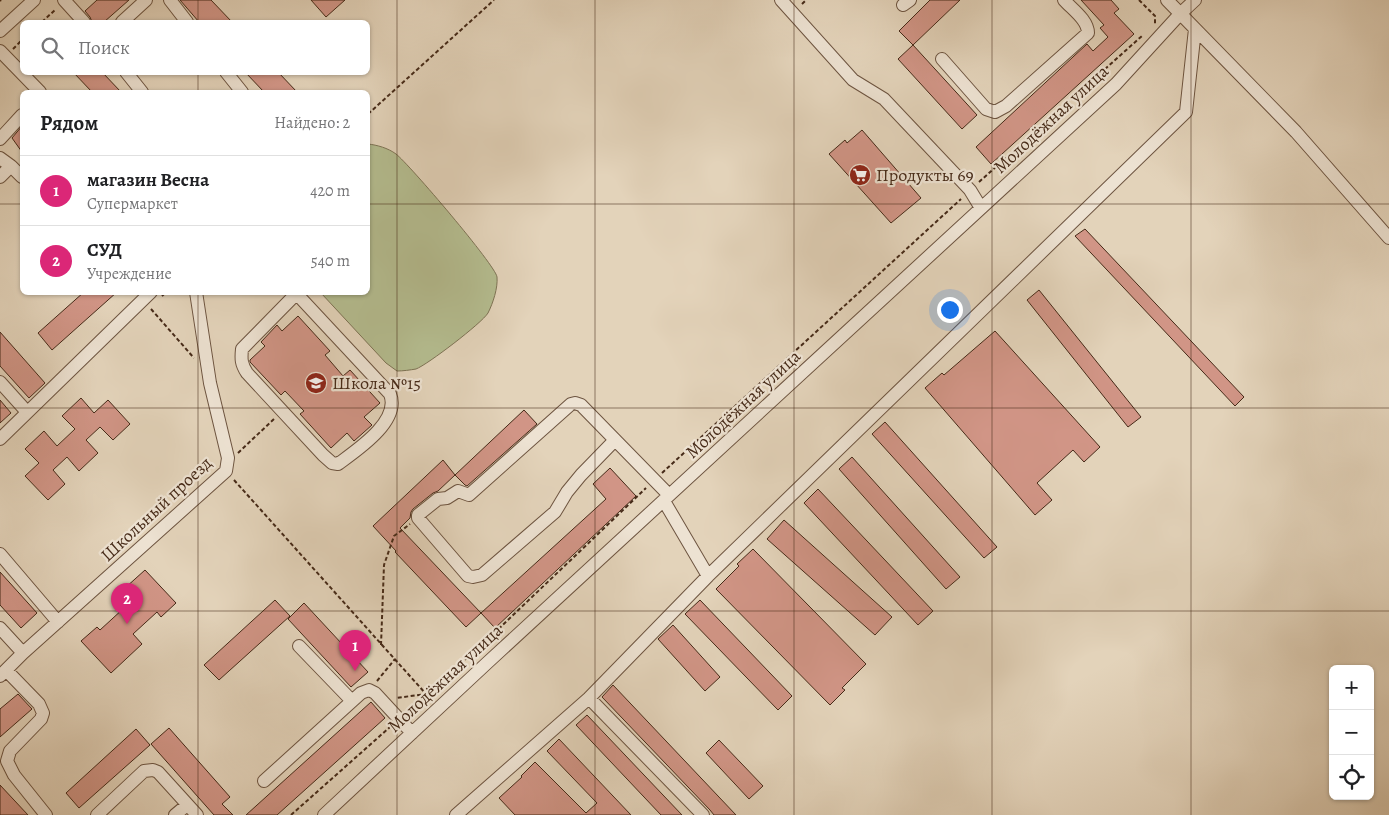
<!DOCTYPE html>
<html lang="ru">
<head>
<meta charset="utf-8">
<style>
  :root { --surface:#fff; --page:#f6f6f6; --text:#202124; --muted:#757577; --line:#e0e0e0; --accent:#db2777 }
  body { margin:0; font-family:Alegreya,serif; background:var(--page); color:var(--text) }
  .controls { position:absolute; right:15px; bottom:15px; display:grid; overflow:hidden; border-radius:8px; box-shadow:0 1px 4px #0004 }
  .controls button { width:45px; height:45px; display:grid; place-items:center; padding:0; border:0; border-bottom:1px solid var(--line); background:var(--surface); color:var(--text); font:25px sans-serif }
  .you { position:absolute; left:949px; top:309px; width:18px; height:18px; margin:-12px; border:4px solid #fff; border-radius:50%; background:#1a73e8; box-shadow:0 0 0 8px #1a73e833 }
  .badge { display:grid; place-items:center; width:32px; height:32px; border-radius:50%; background:var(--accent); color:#fff; font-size:16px; font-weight:700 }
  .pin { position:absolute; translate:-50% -41px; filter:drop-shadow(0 1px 2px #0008) }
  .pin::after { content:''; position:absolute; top:26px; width:18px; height:15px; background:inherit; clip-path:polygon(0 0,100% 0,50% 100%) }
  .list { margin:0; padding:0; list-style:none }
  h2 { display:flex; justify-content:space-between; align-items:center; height:65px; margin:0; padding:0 20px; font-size:21px }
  h2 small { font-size:16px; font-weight:400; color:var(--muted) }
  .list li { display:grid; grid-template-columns:32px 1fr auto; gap:15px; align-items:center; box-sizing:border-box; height:70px; padding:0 20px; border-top:1px solid var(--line) }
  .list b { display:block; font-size:19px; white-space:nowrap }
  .list p { margin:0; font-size:16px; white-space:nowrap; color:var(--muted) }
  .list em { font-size:16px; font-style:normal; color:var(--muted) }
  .icon { flex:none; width:28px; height:28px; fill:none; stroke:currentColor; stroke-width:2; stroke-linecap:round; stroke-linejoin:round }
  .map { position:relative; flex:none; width:1389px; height:815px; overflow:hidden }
  .search { position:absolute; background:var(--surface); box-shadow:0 1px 4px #0004; left:20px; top:20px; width:350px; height:55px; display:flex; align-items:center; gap:12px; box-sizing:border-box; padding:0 18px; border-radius:8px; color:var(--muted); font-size:19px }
  .panel { position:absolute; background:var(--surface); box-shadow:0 1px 4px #0004; left:20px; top:90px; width:350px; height:205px; border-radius:8px }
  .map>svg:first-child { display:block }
</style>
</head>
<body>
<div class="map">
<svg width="1389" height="815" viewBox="0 0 1389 815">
  <rect width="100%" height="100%" fill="#e3d3ba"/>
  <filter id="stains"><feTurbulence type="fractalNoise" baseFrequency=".004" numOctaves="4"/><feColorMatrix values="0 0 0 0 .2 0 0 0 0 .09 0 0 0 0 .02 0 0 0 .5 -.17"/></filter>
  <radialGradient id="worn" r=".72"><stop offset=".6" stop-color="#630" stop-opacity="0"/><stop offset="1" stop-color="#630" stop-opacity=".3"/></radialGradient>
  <path fill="#b4bc8f" stroke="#7d7354" d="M368 144C377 145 388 148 396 154 409 164 496 266 497 277 498 288 493 303 488 313 482 323 427 365 416 369 410 370 403 371 397 371L386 363 321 293 368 292Z"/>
  <path fill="#d19586" stroke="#462a18" d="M97 0H129L104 22H92L90 17 85 11Z
    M180 0H211L232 22H199Z
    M311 0H345L326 17Z
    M930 0H960L913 45 899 31Z
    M1081 0H1111L1119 9 1114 13 1134 34 991 164 976 147 1087 44 1093 51 1108 37 1100 28 1104 25Z
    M913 45 977 115 962 129 898 59Z
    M73 72H102L121 92H92Z
    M245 72H278L297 92H264Z
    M22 126V152L12 138Z
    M862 130 921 198 891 223 829 154 845 140 847 143Z
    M1085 229 1244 397 1235 406 1075 236Z
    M1039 290 1141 417 1128 427 1027 300Z
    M84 292H117L52 350 38 333Z
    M298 316 330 351 325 355 343 376 350 370 380 403 364 417 372 425 354 441 347 433 331 448 300 414 304 411 285 391 281 395 250 362V360L265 346 261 342 277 325 282 331Z
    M995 331 1100 447 1084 462 1073 450 1037 483 1052 500 1035 515 925 388 942 373 944 375Z
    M0 332 45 383 29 398 0 366Z
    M81 398 94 413 108 400 130 424 113 440 100 427 86 440 98 453 79 471 67 457 53 470 65 484 48 500 25 476 39 463 25 449 44 431 57 446 75 429 62 416Z
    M0 400 11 413 0 423Z
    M524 410 537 424 467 486 465 485 455 475Z
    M885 422 997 547 984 558 872 434Z
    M852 457 960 577 946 589 839 469Z
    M443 460 455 475 438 491 433 493 413 509 411 512 410 518 400 528 481 613 466 627 395 552 396 551 373 526Z
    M610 468 636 496 495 628 481 613 606 499 593 484Z
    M818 489 933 611 918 625 804 503Z
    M784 520 892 617 875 635 767 539Z
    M753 549 866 664 842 688 845 690 830 705 716 589 739 566 737 564Z
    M145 570 176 603 161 617 157 612 133 634 142 644 111 673 81 641 97 627 100 630 124 608 115 597Z
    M0 572 37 613 21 628 0 605Z
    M275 600 290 616 219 680 204 665Z
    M700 600 792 696 778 710 685 614Z
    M304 603 368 672 351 687 288 619Z
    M673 625 720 677 705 691 658 639Z
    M613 685 736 815H714L710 810 602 697Z
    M18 694 32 709 0 737V709Z
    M371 702 385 718 277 815H246Z
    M587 715 682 815H661L576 725Z
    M169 728 230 797 222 804 233 815H214L151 744Z
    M136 729 150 745 79 808 66 793Z
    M559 739 631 815H515L499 798 522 777 521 776 535 762 586 813 597 803 547 751Z
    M719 740 763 786 749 799 706 753Z
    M0 785 28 815H0Z"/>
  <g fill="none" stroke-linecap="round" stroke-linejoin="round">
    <g stroke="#6d5440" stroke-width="14">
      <path id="minor" d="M64 0 84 22
        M170 0 187 22
        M781 0 853 80 884 99 970 190 981 208
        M1167 0 1296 132 1389 238
        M903 5 910 0
        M122 22 146 0
        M0 31 34 0
        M0 51 40 92
        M942 59 986 109 995 112 1006 106 1088 33C1088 20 1072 9 1064 0
        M126 72 142 92
        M226 72 242 92
        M0 139 22 115
        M0 158 11 166 0 177
        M11 166 22 177
        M295 292 390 394C401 421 357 450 338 464L332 463 323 455 247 373C241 364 241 359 242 349L296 294
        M0 382 27 412
        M0 439 151 292
        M615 440 581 475 567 492 555 512 482 575 473 577 468 576 418 518V515L438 499 447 498 458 491 469 495 571 404 575 403 581 405 669 495
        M664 501 708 576
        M0 554 58 622
        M0 628 23 653
        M299 646 352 701
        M6 670 39 704 43 713 41 719 10 751 7 761 14 775 46 815
        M0 676 23 653 226 471 228 458 210 383 196 292
        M589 698 703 815
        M264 781 361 693 369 690 375 693 412 733
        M97 815 144 771 153 770 158 772 197 815
        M175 815 187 805
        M324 815 487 663 1116 84 1180 14 1195 0
        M456 815 589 698 708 576 1186 112 1195 29"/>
    </g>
    <path stroke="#462a18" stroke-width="2" stroke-dasharray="4 2.5" stroke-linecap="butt" d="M1139 0 1155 16V24
      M0 1 1 0
      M802 4 806 0
      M42 22 56 9
      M13 49 22 40
      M368 114 494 0
      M979 182 1143 35
      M162 296 166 292
      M151 309 194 358
      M238 453 275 418
      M662 473 961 199
      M234 480 426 694 396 698
      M381 645 384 565 394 536 410 524
      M377 681 395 659
      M407 712 486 641 646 488
      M291 815 390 727"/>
    <use href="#minor" stroke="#ede2d2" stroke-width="12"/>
  </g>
  <path fill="none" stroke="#462a18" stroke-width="1" stroke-opacity="0.55" d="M198 0V22M397 0V815M595 0V815M794 0V815M992 0V815M1191 0V815M198 72V92M0 204H22M368 204H1389M198 292V815M0 408H1389M0 611H1389"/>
  <defs>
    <g id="supermarket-disc" transform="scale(1.125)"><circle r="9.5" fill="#8f2418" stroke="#ede2d2"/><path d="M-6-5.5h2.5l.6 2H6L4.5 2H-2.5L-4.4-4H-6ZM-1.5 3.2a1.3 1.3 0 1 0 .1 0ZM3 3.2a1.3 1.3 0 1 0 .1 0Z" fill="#fff"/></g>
    <g id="school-disc" transform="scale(1.125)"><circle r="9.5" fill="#8f2418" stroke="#ede2d2"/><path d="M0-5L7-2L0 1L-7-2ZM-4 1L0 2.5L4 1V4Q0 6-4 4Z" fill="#fff"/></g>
  </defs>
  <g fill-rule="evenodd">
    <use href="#supermarket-disc" x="860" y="175"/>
    <use href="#school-disc" x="316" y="383"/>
  </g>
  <g text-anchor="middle" stroke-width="4.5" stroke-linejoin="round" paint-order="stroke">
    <g font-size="18" fill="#462a18" stroke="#ede2d2">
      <text transform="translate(1051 119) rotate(-43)" y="6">Молодёжная улица</text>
      <text transform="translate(743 404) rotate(-43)" y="6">Молодёжная улица</text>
      <text transform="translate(156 509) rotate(-43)" y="6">Школьный проезд</text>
      <text transform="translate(445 678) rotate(-43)" y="6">Молодёжная улица</text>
    </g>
    <g font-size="18" fill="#462a18" stroke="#ede2d2" text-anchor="start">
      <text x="876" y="181">Продукты 69</text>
      <text x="332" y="389">Школа №15</text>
    </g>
  </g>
  <rect width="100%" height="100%" filter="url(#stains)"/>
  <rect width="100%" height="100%" fill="url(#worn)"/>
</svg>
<div class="controls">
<button>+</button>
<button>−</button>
<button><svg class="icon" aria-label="locate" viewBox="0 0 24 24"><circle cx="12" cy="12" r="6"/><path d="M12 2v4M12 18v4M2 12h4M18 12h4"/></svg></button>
</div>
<div class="you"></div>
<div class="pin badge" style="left:355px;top:671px">1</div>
<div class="pin badge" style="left:127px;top:624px">2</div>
<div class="search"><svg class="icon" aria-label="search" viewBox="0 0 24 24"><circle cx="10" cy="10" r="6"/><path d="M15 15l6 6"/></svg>Поиск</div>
<section class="panel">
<h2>Рядом<small>Найдено: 2</small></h2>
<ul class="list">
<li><span class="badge">1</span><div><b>магазин Весна</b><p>Супермаркет</p></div><em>420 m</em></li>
<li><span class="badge">2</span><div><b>СУД</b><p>Учреждение</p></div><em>540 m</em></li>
</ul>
</section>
</div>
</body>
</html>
